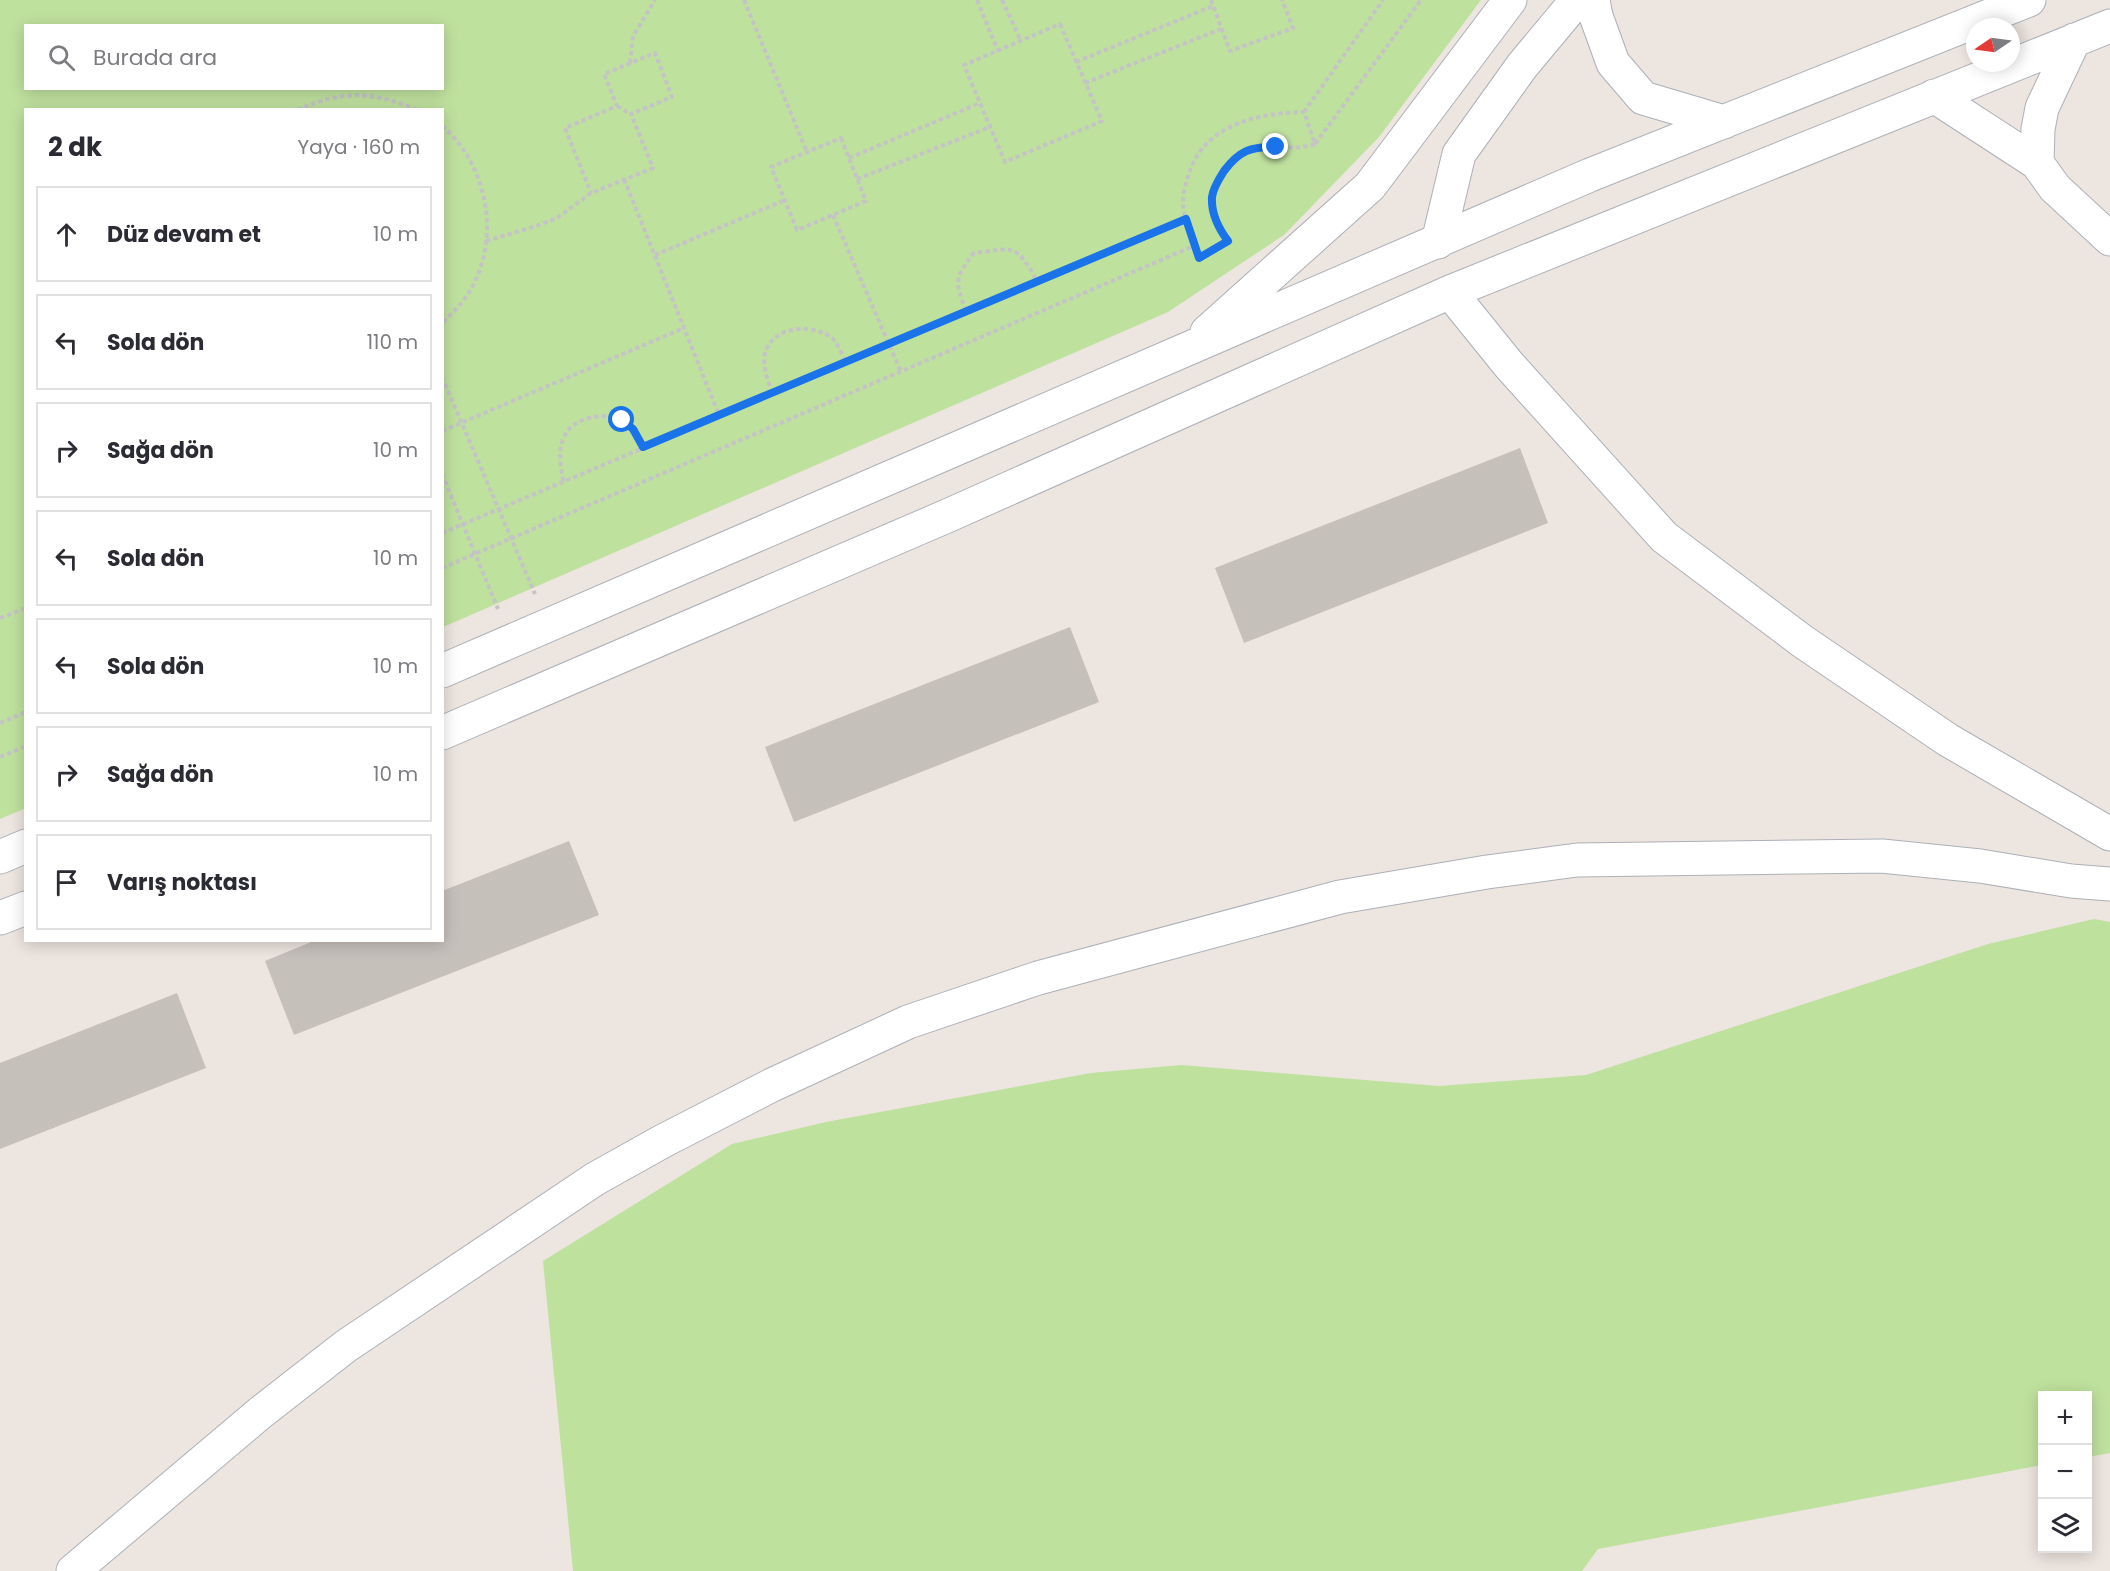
<!DOCTYPE html>
<html lang="tr">
<head>
<meta charset="utf-8">
<style>
  :root { --surface:#fff; --page:#f2f2f3; --text:#2b2b33; --muted:#7c7c81; --line:#e1e1e2 }
  body { margin:0; font-family:Poppins,sans-serif; background:var(--page); color:var(--text) }
  .controls { position:absolute; right:18px; bottom:18px; display:grid; overflow:hidden; border-radius:0px; box-shadow:0 3px 15px #0003 }
  .controls button { width:54px; height:54px; display:grid; place-items:center; padding:0; border:0; border-bottom:2px solid var(--line); background:var(--surface); color:var(--text); font:30px sans-serif }
  .compass { position:absolute; left:1966px; top:18px; width:54px; height:54px; border-radius:50%; background:var(--surface); box-shadow:0 3px 15px #0003; rotate:257deg }
  .stop { position:absolute; width:18px; height:18px; margin:-14px; border:4px solid #1a73e8; border-radius:50%; background:#fff }
  .stop.end { background:#1a73e8; border-color:#fff; box-shadow:0 2px 6px #0008 }
  .list { margin:0; padding:0; list-style:none }
  h2 { display:flex; justify-content:space-between; align-items:center; height:78px; margin:0; padding:0 24px; font-size:26px }
  h2 small { font-size:20px; font-weight:400; color:var(--muted) }
  .list li { display:grid; grid-template-columns:39px 1fr auto; gap:18px; align-items:center; box-sizing:border-box; height:96px; margin:0 12px 12px; padding:0 12px; border:2px solid var(--line); border-radius:0px }
  .list b { display:block; font-size:22px; white-space:nowrap }
  .list em { font-size:20px; font-style:normal; color:var(--muted) }
  .icon { flex:none; width:33px; height:33px; fill:none; stroke:currentColor; stroke-width:2; stroke-linecap:round; stroke-linejoin:round }
  .map { position:relative; flex:none; width:2110px; height:1571px; overflow:hidden }
  .search { position:absolute; background:var(--surface); box-shadow:0 3px 15px #0003; left:24px; top:24px; width:420px; height:66px; display:flex; align-items:center; gap:15px; box-sizing:border-box; padding:0 21px; border-radius:0px; color:var(--muted); font-size:22px }
  .panel { position:absolute; background:var(--surface); box-shadow:0 3px 15px #0003; left:24px; top:108px; width:420px; height:834px; border-radius:0px }
  .map>svg:first-child { display:block }
</style>
</head>
<body>
<div class="map">
<svg width="2110" height="1571" viewBox="0 0 2110 1571">
  <rect width="100%" height="100%" fill="#ede5df"/>
  <path fill="#bfe19e" fill-rule="evenodd" d="M0 0H1481L1379 137 1284 235 1168 312 443 627 442 110H26V808L0 819ZM26 26H442V88H26Z
    M2094 919 2110 922V1453L2088 1457V1396H2042V1465L1598 1549 1582 1571H573L543 1261 732 1144 826 1122 1091 1073 1181 1065 1439 1086 1586 1075 1988 944Z"/>
  <path fill="#c6c0bb" d="M1520 448 1548 523 1244 643 1215 568Z
    M1070 627 1099 702 794 822 765 747Z
    M569 841 599 915 294 1035 265 961 316 940H442V891Z
    M177 993 206 1068 0 1149V1063Z"/>
  <g fill="none" stroke-linecap="round" stroke-linejoin="round">
    <g stroke="#acb0b8" stroke-width="35">
      <path id="minor" d="M1593 0 1596 16 1613 63 1643 98 1724 122
        M1934 96 2037 163 2038 129 2042 108 2074 40
        M2037 163 2055 188 2110 239
        M1438 242 1459 154 1522 66 1577 0
        M1450 292 1509 365 1664 537 1802 641 1948 740 2110 834
        M1207 332 1370 186 1510 0
        M442 671 1590 175 2029 0
        M442 733 947 516 1450 292 2110 26
        M0 857 26 846
        M0 918 26 908
        M73 1571 260 1413 346 1346 595 1179 663 1141 772 1085 908 1022 1038 978 1340 897 1487 872 1577 860 1882 856 1980 866 2071 881 2110 884"/>
    </g>
    <path stroke="#c4c4c4" stroke-width="4" stroke-dasharray="4.5 3" stroke-linecap="butt" d="M744 0 807 152
      M977 0 998 51
      M1002 0 1021 41
      M1211 0 1230 51 1293 28 1282 0
      M1060 24 1102 121 1005 162 964 65Z
      M1076 62 1213 6
      M630 63 633 36 655 0
      M1085 83 1221 29
      M617 106 631 114
      M297 110C344 90 371 91 418 110
      M1304 112 1383 0
      M442 126C485 162 499 229 476 279 469 296 456 310 442 323
      M841 138 866 201 797 230 771 167Z
      M1315 144C1293 151 1285 145 1264 147 1255 148 1241 151 1234 158 1224 166 1213 185 1212 198 1211 215 1219 229 1228 241L1199 258C1194 239 1182 219 1183 200 1183 193 1186 184 1188 177 1202 125 1257 113 1304 112L1315 144 1421 0
      M849 158 980 103
      M624 179 719 415
      M857 179 990 127
      M833 215 901 372
      M486 241 533 227 557 218 591 193 653 168 631 114 672 97 655 53 604 74 617 106 565 128 591 193
      M655 255 785 200
      M966 311C955 282 954 278 974 253 1015 248 1016 243 1037 281
      M442 377 535 594
      M772 393C768 380 760 361 767 348 778 325 814 324 832 338 838 343 842 355 846 362
      M442 431 684 328
      M442 474 498 609
      M563 481C561 466 557 449 565 435 573 417 608 411 624 421 634 427 638 438 643 447
      M442 533 1186 219
      M442 568 1196 245
      M0 618 26 608
      M0 723 26 712
      M0 757 26 746"/>
    <use href="#minor" stroke="#fff" stroke-width="33"/>
  </g>
  <g fill="none" stroke-linecap="round" stroke-linejoin="round">
    <path stroke="#1a73e8" stroke-width="8" d="M622 420 633 429 643 447 1186 219 1199 258 1228 241C1219 229 1211 213 1212 197 1213 188 1219 179 1224 171 1239 151 1251 146 1276 147"/>
  </g>
</svg>
<div class="controls">
<button>+</button>
<button>−</button>
<button><svg class="icon" aria-label="layers" viewBox="0 0 24 24"><path d="M12 4l9 5-9 5-9-5zM3 14l9 5 9-5"/></svg></button>
</div>
<svg class="compass" viewBox="-18 -18 36 36"><path d="M0-13l5 13h-10z" fill="#e53935"/><path d="M0 13l5-13h-10z" fill="#7c7c81"/></svg>
<div class="stop" style="left:622px;top:420px"></div>
<div class="stop end" style="left:1276px;top:147px"></div>
<div class="search"><svg class="icon" aria-label="search" viewBox="0 0 24 24"><circle cx="10" cy="10" r="6"/><path d="M15 15l6 6"/></svg>Burada ara</div>
<section class="panel">
<h2>2 dk<small>Yaya · 160 m</small></h2>
<ul class="list">
<li><svg class="icon" aria-label="ahead" viewBox="0 0 24 24"><path d="M12 20V5M6 11l6-6 6 6"/></svg><div><b>Düz devam et</b></div><em>10 m</em></li>
<li><svg class="icon" aria-label="left" viewBox="0 0 24 24"><path d="M17 20v-9H6M10 6l-5 5 5 5"/></svg><div><b>Sola dön</b></div><em>110 m</em></li>
<li><svg class="icon" aria-label="right" viewBox="0 0 24 24"><path d="M7 20v-9h11M14 6l5 5-5 5"/></svg><div><b>Sağa dön</b></div><em>10 m</em></li>
<li><svg class="icon" aria-label="left" viewBox="0 0 24 24"><path d="M17 20v-9H6M10 6l-5 5 5 5"/></svg><div><b>Sola dön</b></div><em>10 m</em></li>
<li><svg class="icon" aria-label="left" viewBox="0 0 24 24"><path d="M17 20v-9H6M10 6l-5 5 5 5"/></svg><div><b>Sola dön</b></div><em>10 m</em></li>
<li><svg class="icon" aria-label="right" viewBox="0 0 24 24"><path d="M7 20v-9h11M14 6l5 5-5 5"/></svg><div><b>Sağa dön</b></div><em>10 m</em></li>
<li><svg class="icon" aria-label="arrive" viewBox="0 0 24 24"><path d="M6 21V4h12l-3 4 3 4H6"/></svg><div><b>Varış noktası</b></div></li>
</ul>
</section>
</div>
</body>
</html>
